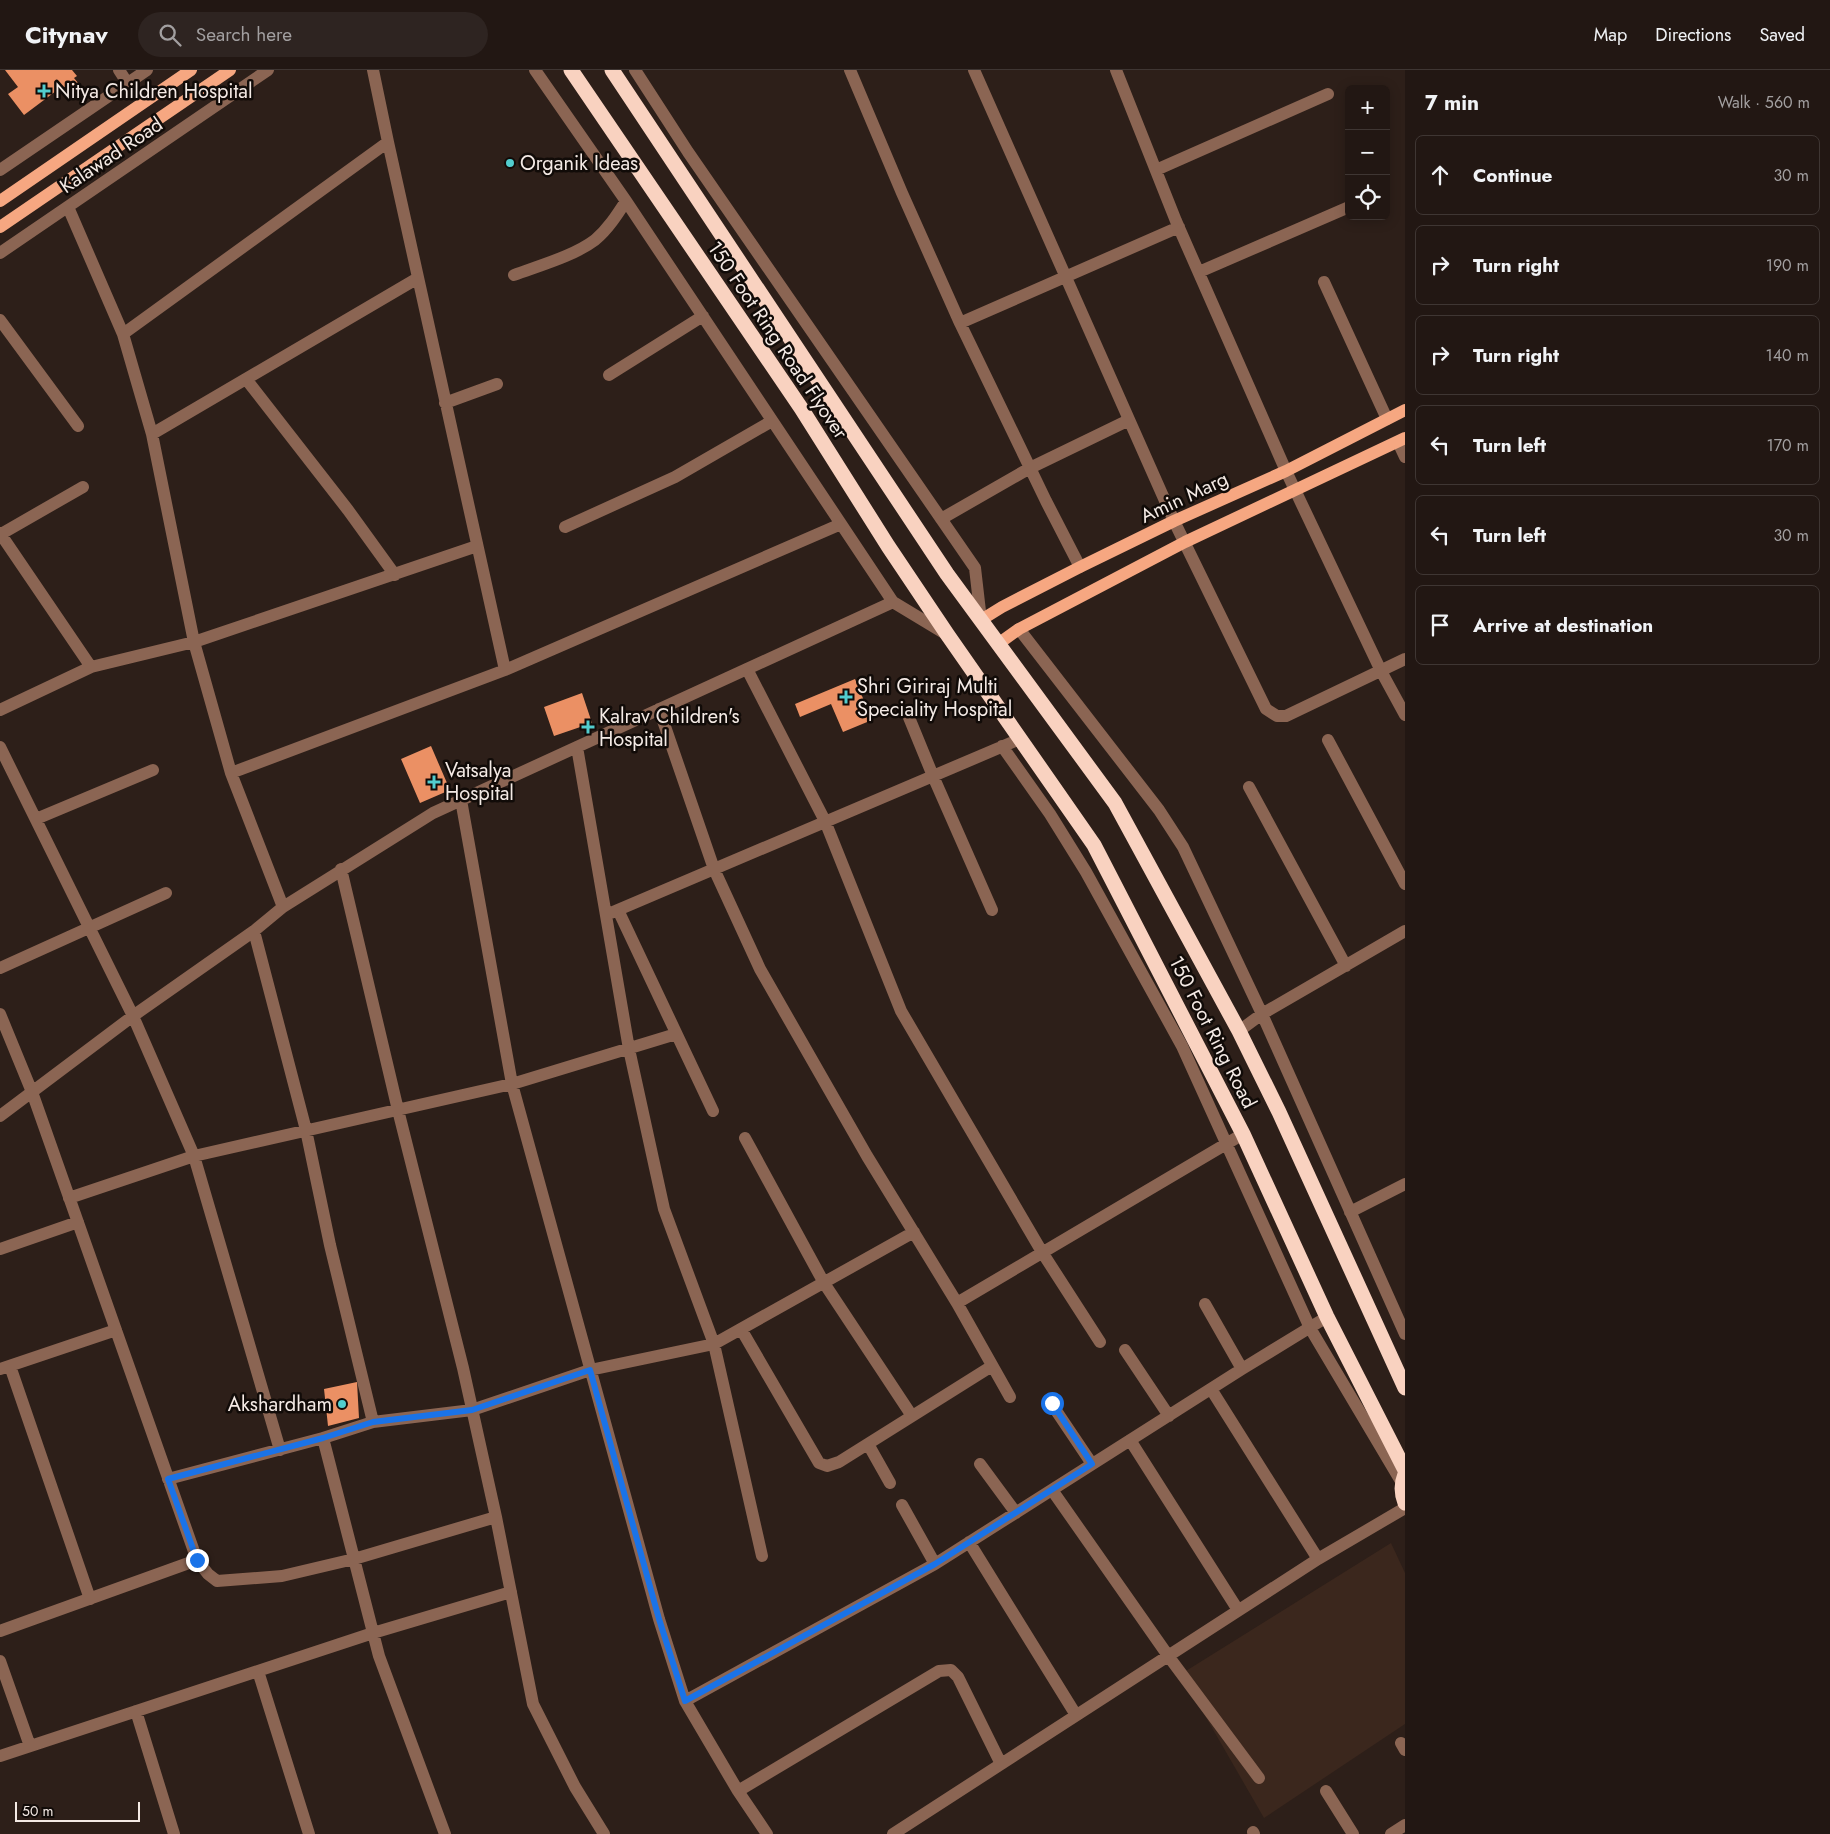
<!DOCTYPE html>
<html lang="en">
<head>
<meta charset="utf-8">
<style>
  :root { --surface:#221713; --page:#2e2421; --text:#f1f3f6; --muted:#a29fa0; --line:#3f3633 }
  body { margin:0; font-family:Jost,sans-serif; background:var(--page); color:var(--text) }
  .controls { position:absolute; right:15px; top:15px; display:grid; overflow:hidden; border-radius:8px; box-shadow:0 2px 12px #0003 }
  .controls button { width:45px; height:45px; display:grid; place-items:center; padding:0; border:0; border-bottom:1px solid var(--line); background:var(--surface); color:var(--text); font:25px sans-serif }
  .scale { position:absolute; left:15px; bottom:12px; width:125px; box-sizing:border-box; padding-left:5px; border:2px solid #f4eae5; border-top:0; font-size:14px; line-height:18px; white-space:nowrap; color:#f4eae5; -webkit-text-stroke:4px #110b08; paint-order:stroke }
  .stop { position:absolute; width:15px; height:15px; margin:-11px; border:4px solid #1a73e8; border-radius:50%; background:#fff }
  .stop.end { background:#1a73e8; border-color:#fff; box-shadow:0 1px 5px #0008 }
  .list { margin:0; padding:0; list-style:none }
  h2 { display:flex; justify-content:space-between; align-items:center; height:65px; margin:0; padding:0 20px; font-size:21px }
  h2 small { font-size:16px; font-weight:400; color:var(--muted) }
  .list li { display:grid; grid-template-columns:32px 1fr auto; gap:15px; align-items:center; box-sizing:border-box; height:80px; margin:0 10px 10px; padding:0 10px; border:1px solid var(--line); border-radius:8px }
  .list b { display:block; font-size:19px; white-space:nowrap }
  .list em { font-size:16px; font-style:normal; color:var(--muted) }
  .icon { flex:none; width:28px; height:28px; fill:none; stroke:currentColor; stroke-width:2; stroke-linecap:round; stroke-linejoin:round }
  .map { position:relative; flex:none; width:1405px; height:1764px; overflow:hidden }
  header { display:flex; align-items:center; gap:30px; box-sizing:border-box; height:70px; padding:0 25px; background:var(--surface); border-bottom:1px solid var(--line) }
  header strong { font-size:24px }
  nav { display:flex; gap:28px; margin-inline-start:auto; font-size:18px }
  .search { width:350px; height:45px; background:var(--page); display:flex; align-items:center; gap:12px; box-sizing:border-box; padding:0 18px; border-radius:28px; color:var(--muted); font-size:19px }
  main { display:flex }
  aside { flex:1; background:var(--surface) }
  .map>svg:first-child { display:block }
</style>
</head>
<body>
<header>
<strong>Citynav</strong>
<div class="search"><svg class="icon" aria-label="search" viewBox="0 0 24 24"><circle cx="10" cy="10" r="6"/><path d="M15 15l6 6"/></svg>Search here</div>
<nav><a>Map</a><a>Directions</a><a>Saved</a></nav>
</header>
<main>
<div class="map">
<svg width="1405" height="1764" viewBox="0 0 1405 1764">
  <rect width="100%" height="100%" fill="#2d1f19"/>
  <path fill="#3b271d" d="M1391 1473 1405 1503V1654L1264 1748 1181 1604Z"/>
  <path fill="#eb9064" d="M5 0H72L77 6 74 8 82 18 68 28 60 18 24 45 8 24 18 17Z
    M855 609 872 650 843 662 831 634 800 647 795 634Z
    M582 623 592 653 554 666 544 637Z
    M431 676 450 720 420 733 401 689Z
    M357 1312 359 1348 328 1356 324 1319Z"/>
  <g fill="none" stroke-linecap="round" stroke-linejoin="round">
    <path stroke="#8b6553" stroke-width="12" d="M119 0 128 14
      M373 0 388 72
      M535 0 626 131 893 532 946 564
      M635 0 688 82 975 498 981 550
      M850 0 902 123 960 253
      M974 0 1174 451 1266 639 1277 646H1286L1405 589
      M1116 0 1176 151 1286 401 1381 601 1405 645
      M0 100 147 0
      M1156 100 1328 24
      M68 137 123 264 152 364 194 572 231 703 283 837
      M0 183 268 0
      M1199 202 1349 137
      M514 205C538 196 574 186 595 170 608 159 617 145 626 131
      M1324 212 1387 349
      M0 250 78 356
      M123 264 388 72 505 600 841 454
      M609 305 703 246
      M246 309 348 440 395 505
      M445 333 497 314
      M152 364 418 208
      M1398 372 1405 387
      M941 449 1030 398 1129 350
      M565 457 675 407 772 351
      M0 463 91 597 0 640
      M1 464 83 417
      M1080 497 1046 431 960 253 1179 157
      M1019 559 1159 740 1183 777 1262 944 1405 1264
      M91 597 194 572 477 476
      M747 599 825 751 901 941 1042 1182 1100 1272
      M659 639 714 799 760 899 867 1086 957 1233 1010 1327
      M908 645 933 706 992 840
      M1328 670 1405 814
      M1002 676 1050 744 1086 802 1182 976 1310 1258 1402 1413
      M0 677 133 946 194 1086 512 1014 676 964
      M577 677 629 979 664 1139 714 1274 762 1486
      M231 703 505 600
      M1249 717 1346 896
      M461 730 512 1014 659 1549 685 1631 738 1721 767 1764
      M36 749 153 700
      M341 799 398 1040 463 1298 496 1447 533 1634 575 1717 604 1764
      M618 840 713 1041
      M606 845 1020 669
      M254 861 306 1060 330 1175 373 1352 323 1368 379 1586 445 1764
      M0 898 166 823
      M0 944 32 1022 197 1490 0 1561
      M1239 961 1262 944 1405 861
      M0 1046 133 946 254 861 283 837 433 743 893 532
      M745 1068 824 1213 912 1346
      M69 1128 194 1086 280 1380
      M1350 1142 1405 1114
      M0 1179 78 1152
      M957 1233 1243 1064
      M1205 1234 1242 1299
      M741 1259 819 1393 827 1396 839 1392 992 1296
      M1125 1280 1169 1346
      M10 1296 90 1529
      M0 1299 116 1260
      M1211 1319 1318 1489
      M1051 1333 1092 1394
      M373 1352 472 1340 590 1300 714 1274 914 1162
      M1130 1370 1238 1540
      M868 1374 890 1413
      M980 1394 1016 1443
      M168 1409 323 1368
      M1052 1420 1169 1587 1259 1708
      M902 1435 935 1494
      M969 1472 1076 1645
      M197 1490 208 1504 217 1511 282 1506 354 1489 496 1447
      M0 1591 30 1676
      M258 1601 309 1764
      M685 1631 935 1494 1242 1299 1327 1247
      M136 1641 174 1764
      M1401 1673 1405 1680
      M0 1686 373 1563 511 1522
      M738 1721 939 1601 951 1600 958 1607 1001 1694
      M1326 1721 1353 1764
      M1253 1762 1254 1764
      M893 1764 1318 1489 1405 1438
      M1391 1764 1405 1755"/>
    <path stroke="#f6a781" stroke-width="12" d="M0 131 191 0
      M0 157 230 0
      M981 550 1002 537 1080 497 1174 451 1286 401 1405 340
      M998 574 1019 559 1185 472 1405 368"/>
    <path stroke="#f9d2c0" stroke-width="15" d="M571 0 801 338 888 476 947 564 1094 775 1243 1064 1327 1247 1405 1400
      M612 0 947 504 1115 733 1239 961 1279 1042 1405 1318
      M1405 1404C1401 1414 1401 1423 1405 1433"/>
  </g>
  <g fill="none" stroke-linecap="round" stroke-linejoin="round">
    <path stroke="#1a73e8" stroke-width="6" d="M197 1490 168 1409 323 1368 373 1352 472 1340 590 1300 659 1549 685 1631 935 1494 1092 1394 1052 1333"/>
  </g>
  <g fill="#52cdce" stroke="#110b08" stroke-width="2">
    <path d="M41.5 13.5h5v5h5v5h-5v5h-5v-5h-5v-5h5z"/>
    <circle cx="510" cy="93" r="5"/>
    <path d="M843.5 619.5h5v5h5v5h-5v5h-5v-5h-5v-5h5z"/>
    <path d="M585.5 649.5h5v5h5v5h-5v5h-5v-5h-5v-5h5z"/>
    <path d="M431.5 704.5h5v5h5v5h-5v5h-5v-5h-5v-5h5z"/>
    <circle cx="342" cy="1334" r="5"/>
  </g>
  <g text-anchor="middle" stroke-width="5" stroke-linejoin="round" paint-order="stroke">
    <g font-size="20" fill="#f4eae5" stroke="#110b08" text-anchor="start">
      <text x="55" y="28">Nitya Children Hospital</text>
      <text x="520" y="100">Organik Ideas</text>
      <text x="857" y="623">Shri Giriraj Multi<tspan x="857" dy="23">Speciality Hospital</tspan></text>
      <text x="599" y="653">Kalrav Children's<tspan x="599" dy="23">Hospital</tspan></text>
      <text x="445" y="707">Vatsalya<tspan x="445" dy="23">Hospital</tspan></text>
      <text x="332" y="1341" text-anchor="end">Akshardham</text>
    </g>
    <g font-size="20" fill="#f4eae5" stroke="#110b08">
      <text transform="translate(111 85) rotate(-34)" y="7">Kalawad Road</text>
      <text transform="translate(778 270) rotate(56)" y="7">150 Foot Ring Road Flyover</text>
      <text transform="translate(1184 427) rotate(-25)" y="7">Amin Marg</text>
      <text transform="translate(1213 962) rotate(63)" y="7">150 Foot Ring Road</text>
    </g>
  </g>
</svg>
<div class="controls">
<button>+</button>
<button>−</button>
<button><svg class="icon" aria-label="locate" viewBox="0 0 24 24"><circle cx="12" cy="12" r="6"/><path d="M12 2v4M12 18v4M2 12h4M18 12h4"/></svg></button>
</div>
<div class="scale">50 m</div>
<div class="stop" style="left:1052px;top:1333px"></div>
<div class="stop end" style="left:197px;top:1490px"></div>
</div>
<aside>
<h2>7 min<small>Walk · 560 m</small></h2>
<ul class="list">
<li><svg class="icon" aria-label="ahead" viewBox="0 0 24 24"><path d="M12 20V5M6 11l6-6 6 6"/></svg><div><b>Continue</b></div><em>30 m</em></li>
<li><svg class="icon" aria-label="right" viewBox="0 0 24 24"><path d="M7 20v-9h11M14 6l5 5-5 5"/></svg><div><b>Turn right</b></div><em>190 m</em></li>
<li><svg class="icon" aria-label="right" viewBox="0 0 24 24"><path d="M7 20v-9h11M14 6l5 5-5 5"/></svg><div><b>Turn right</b></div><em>140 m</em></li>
<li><svg class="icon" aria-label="left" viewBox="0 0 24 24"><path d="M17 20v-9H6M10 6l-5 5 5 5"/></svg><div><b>Turn left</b></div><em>170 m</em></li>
<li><svg class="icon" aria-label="left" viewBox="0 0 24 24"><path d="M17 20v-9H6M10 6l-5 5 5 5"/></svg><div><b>Turn left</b></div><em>30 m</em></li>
<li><svg class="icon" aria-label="arrive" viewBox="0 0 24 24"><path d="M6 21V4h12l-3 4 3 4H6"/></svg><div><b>Arrive at destination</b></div></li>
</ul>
</aside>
</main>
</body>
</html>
